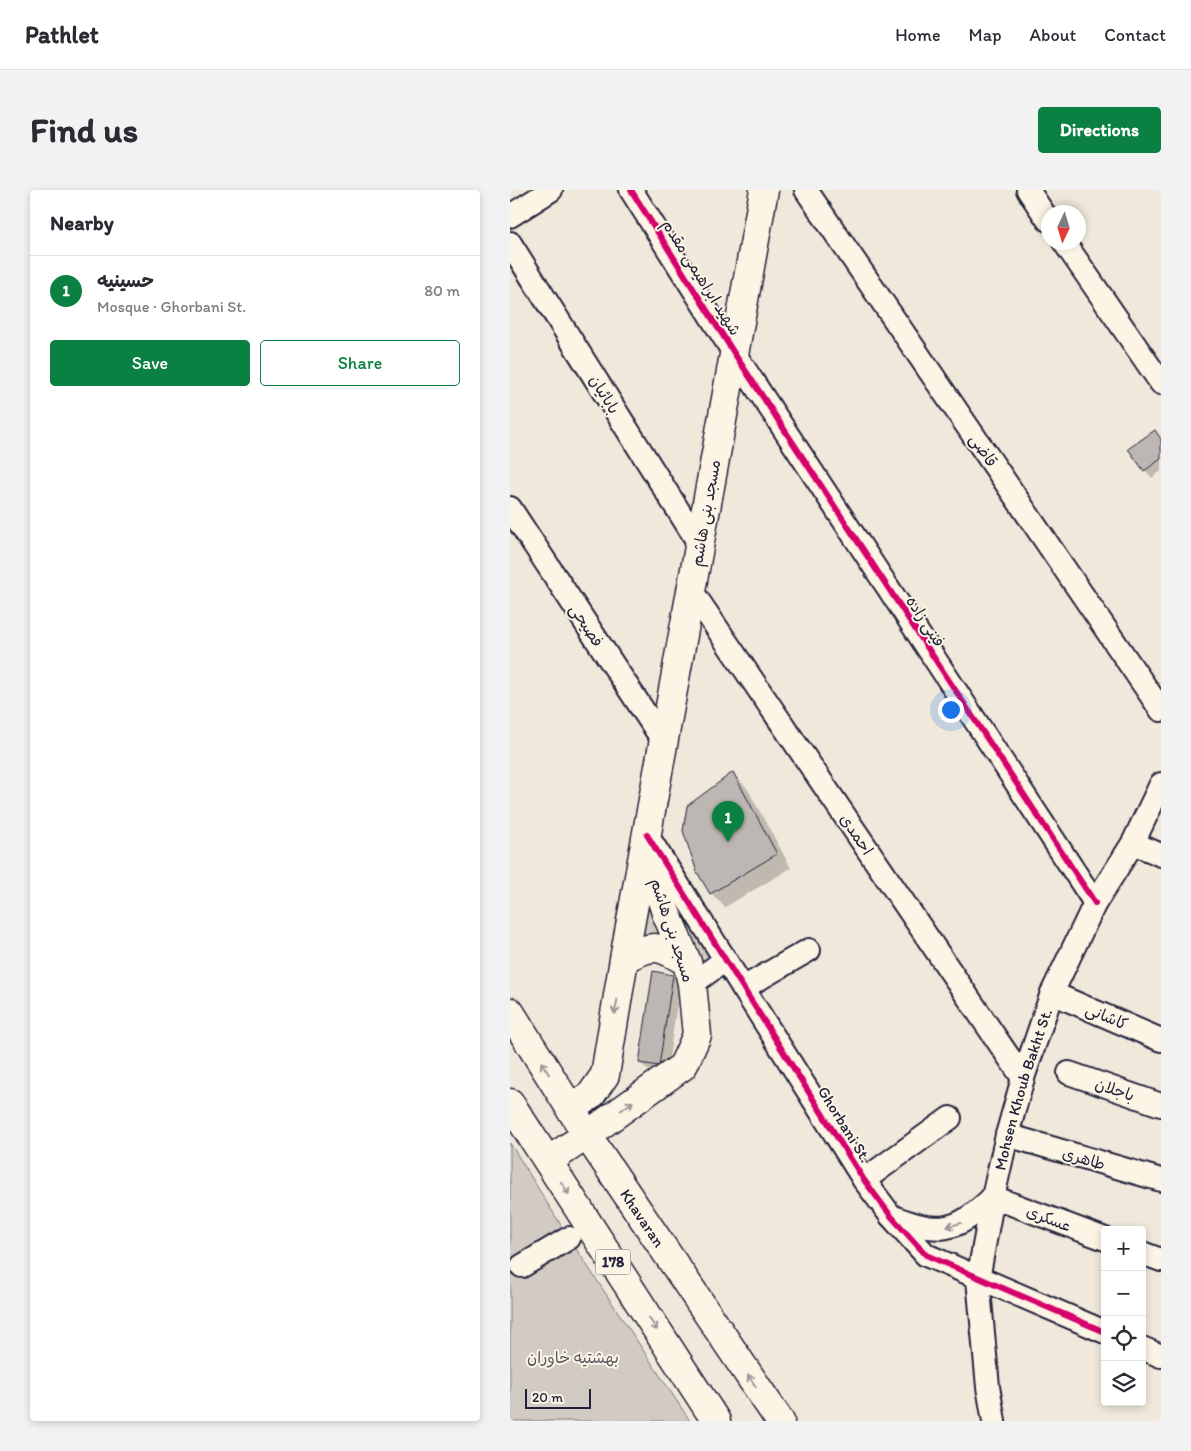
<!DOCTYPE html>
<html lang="en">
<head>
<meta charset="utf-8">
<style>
  :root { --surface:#fff; --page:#f2f2f3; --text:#2b2b33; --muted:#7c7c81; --line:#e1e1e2; --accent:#0b8043 }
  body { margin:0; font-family:Itim,"Playpen Sans Arabic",sans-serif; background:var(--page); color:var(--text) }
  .controls { position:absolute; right:15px; bottom:15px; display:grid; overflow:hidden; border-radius:5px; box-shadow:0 2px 8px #0003 }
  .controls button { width:45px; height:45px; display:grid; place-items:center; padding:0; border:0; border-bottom:1px solid var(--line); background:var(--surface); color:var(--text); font:25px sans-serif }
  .compass { position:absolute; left:531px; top:15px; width:45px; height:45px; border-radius:50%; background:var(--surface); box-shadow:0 2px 8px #0003; rotate:184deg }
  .scale { position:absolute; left:15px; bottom:12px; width:66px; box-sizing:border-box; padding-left:5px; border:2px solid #22223b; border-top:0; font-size:14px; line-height:18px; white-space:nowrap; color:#22223b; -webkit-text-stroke:4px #fcf5e5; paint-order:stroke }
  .you { position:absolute; left:440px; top:519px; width:18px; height:18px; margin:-12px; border:4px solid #fff; border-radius:50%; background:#1a73e8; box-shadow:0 0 0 8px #1a73e833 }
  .badge { display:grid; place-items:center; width:32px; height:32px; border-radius:50%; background:var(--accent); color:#fff; font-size:16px; font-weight:700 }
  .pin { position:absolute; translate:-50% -41px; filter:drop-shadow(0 1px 2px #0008) }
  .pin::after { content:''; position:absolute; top:26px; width:18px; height:15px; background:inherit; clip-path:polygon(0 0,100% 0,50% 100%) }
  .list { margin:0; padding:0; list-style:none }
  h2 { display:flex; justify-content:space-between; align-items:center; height:65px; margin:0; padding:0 20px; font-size:21px }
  h2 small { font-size:16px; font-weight:400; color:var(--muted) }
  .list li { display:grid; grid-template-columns:32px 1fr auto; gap:15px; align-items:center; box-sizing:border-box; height:70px; padding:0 20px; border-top:1px solid var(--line) }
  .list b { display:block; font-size:19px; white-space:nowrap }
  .list p { margin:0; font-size:16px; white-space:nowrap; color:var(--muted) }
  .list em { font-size:16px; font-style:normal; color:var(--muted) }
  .actions { display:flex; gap:10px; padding:15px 20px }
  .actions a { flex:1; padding:11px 0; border:1px solid var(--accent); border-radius:5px; text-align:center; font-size:18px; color:var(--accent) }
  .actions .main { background:var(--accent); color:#fff }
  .icon { flex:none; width:28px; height:28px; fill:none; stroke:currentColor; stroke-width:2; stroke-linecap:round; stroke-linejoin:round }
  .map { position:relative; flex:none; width:651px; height:1231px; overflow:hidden; border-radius:5px }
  header { display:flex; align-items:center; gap:30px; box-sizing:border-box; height:70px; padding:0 25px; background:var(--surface); border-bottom:1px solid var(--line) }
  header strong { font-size:24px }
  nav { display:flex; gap:28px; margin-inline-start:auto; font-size:18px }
  .intro { display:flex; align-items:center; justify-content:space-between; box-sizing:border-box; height:120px; padding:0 30px }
  h1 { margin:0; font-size:35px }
  .button { padding:12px 22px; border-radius:5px; background:var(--accent); color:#fff; font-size:18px; font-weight:700 }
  main { display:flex; gap:30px; padding:0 30px }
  aside { flex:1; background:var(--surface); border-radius:5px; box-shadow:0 2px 8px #0003 }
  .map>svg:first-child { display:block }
</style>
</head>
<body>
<header>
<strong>Pathlet</strong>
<nav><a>Home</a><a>Map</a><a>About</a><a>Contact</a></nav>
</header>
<div class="intro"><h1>Find us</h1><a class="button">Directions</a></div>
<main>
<aside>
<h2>Nearby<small></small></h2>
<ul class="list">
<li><span class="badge">1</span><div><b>حسینیه</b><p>Mosque · Ghorbani St.</p></div><em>80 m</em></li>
</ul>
<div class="actions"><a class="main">Save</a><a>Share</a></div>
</aside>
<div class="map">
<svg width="651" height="1231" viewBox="0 0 651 1231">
  <rect width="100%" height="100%" fill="#efe8db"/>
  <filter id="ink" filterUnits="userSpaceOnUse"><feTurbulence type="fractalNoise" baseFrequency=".02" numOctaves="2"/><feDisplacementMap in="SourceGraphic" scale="10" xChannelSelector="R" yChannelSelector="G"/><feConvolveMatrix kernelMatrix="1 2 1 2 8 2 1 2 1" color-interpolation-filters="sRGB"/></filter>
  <g filter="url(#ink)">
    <path fill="#d1cbc3" stroke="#7a767f" d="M155 689 202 765 188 776Z
      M135 690 161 753H121Z
      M0 953 59 1048 180 1231H0Z"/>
    <path fill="#0003" d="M645 242 651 248V281L642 288 635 280Z
      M223 584 237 598 281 678 215 717 201 703Z
      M163 786 170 793 157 883 138 880 130 873Z"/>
    <path fill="#bcb7b3" stroke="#22223b" d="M645 240 651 249V269L634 281 618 259Z
      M223 582 267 664 200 704 187 682 173 641 177 616Z
      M143 781 163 785 149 876 129 873Z"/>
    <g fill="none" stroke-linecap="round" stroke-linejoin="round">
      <g stroke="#22223b" stroke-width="26">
        <g id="minor">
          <path d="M121 0 224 163 585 713"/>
          <path d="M296 0 651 520"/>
          <path d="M518 0 538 30"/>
          <path d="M0 26 41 0"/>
          <path d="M554 52 651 193"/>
          <path d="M0 53 190 355"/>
          <path d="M0 318 154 552"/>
          <path d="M181 400 513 888"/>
          <path d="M140 650 354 990 381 1026 416 1065 595 1142"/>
          <path d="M623 653 651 665"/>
          <path d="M182 794 215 770"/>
          <path d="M233 798 299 760"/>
          <path d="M542 803 651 850"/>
          <path d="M559 883 651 915"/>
          <path d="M497 945 651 990"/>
          <path d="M354 990 440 928"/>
          <path d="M381 1026C429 1045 446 1043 483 1007L595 1049"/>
          <path d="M632 1063 651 1070"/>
          <path d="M12 1076 59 1048"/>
          <path d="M632 1158 651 1166"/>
          <path id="s1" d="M484 1231 478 1197 468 1089 483 1007 497 945 513 888 542 803 585 713 623 653 651 594"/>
        </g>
      </g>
      <g stroke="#22223b" stroke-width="31">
        <path id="secondary" d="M114 769C145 753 148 755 177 772
          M60 919 81 905 95 885 114 769 254 0
          M38 971 77 945 173 876 187 845 182 794 177 772 156 723 145 689 140 659"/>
      </g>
      <g stroke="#22223b" stroke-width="31">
        <g id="primary">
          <path id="s2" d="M0 822 77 945 270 1231"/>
          <path d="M0 913 206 1231"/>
        </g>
      </g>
      <use href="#minor" stroke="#fcf5e5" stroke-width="22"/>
      <use href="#secondary" stroke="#fcf5e5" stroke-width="28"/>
      <use href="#primary" stroke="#fcf5e5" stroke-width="28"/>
      <g stroke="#fcf5e5" stroke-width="9">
        <path id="cycleway" d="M121 0 224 163 585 713
          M137 645 354 990 381 1026 416 1065 595 1142"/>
      </g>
      <use href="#cycleway" stroke="#d6006c" stroke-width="6"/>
    </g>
    <defs><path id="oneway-shaft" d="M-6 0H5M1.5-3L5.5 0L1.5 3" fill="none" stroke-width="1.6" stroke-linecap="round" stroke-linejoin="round" transform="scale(1.25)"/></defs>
    <g stroke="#9a9698">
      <use href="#oneway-shaft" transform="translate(106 817) rotate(100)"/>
      <use href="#oneway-shaft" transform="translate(35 878) rotate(-122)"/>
      <use href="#oneway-shaft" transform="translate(117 916) rotate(-36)"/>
      <use href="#oneway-shaft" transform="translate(55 998) rotate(57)"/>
      <use href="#oneway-shaft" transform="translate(444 1035) rotate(165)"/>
      <use href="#oneway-shaft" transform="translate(143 1134) rotate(57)"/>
      <use href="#oneway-shaft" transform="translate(242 1191) rotate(-124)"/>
    </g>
  </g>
  <g text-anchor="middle" stroke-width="4" stroke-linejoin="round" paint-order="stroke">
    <rect fill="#fcf5e5" stroke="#63616e" stroke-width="1" x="85.5" y="1059.5" width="35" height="25" rx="4"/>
    <g font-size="15" font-weight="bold" fill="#22223b">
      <text x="103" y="1077">178</text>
    </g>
    <g font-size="16" fill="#22223b" stroke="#fcf5e5">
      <text transform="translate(192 87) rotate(58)" y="6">شهید ابراهیمی مقدم</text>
      <text transform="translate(95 204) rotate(58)" y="6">بابائیان</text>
      <text transform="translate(474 260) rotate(56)" y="6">قاضی</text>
      <text transform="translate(195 323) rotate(-80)" y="6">مسجد بنی هاشم</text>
      <text transform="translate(416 431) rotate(57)" y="6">فینی زاده</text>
      <text transform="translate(77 435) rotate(57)" y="6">فصیحی</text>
      <text transform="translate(347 644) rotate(56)" y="6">احمدی</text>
      <text transform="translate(163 740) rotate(72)" y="6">مسجد بنی هاشم</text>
      <text transform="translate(597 826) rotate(23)" y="6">کاشانی</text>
      <text transform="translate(605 899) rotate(19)" y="6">باجلان</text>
      <text dy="6" stroke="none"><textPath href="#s1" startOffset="338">Mohsen Khoub Bakht St.</textPath></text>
      <text transform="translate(335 934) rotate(58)" y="6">Ghorbani St.</text>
      <text transform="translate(574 968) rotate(16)" y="6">طاهری</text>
      <text dy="6" stroke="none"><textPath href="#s2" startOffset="245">Khavaran</textPath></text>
      <text transform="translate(539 1028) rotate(21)" y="6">عسکری</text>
    </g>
    <g font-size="16" fill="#575564" stroke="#fcf5e5">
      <text x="63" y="1173">بهشتیه خاوران</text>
    </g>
  </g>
</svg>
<div class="controls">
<button>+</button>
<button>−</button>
<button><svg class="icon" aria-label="locate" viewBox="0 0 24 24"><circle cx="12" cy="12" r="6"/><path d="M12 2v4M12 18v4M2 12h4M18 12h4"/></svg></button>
<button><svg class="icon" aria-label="layers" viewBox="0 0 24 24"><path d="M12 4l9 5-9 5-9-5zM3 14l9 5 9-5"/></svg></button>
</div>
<svg class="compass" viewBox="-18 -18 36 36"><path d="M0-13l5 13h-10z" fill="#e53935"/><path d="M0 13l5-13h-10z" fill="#7c7c81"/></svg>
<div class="scale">20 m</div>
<div class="you"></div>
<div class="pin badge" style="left:218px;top:652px">1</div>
</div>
</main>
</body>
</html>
